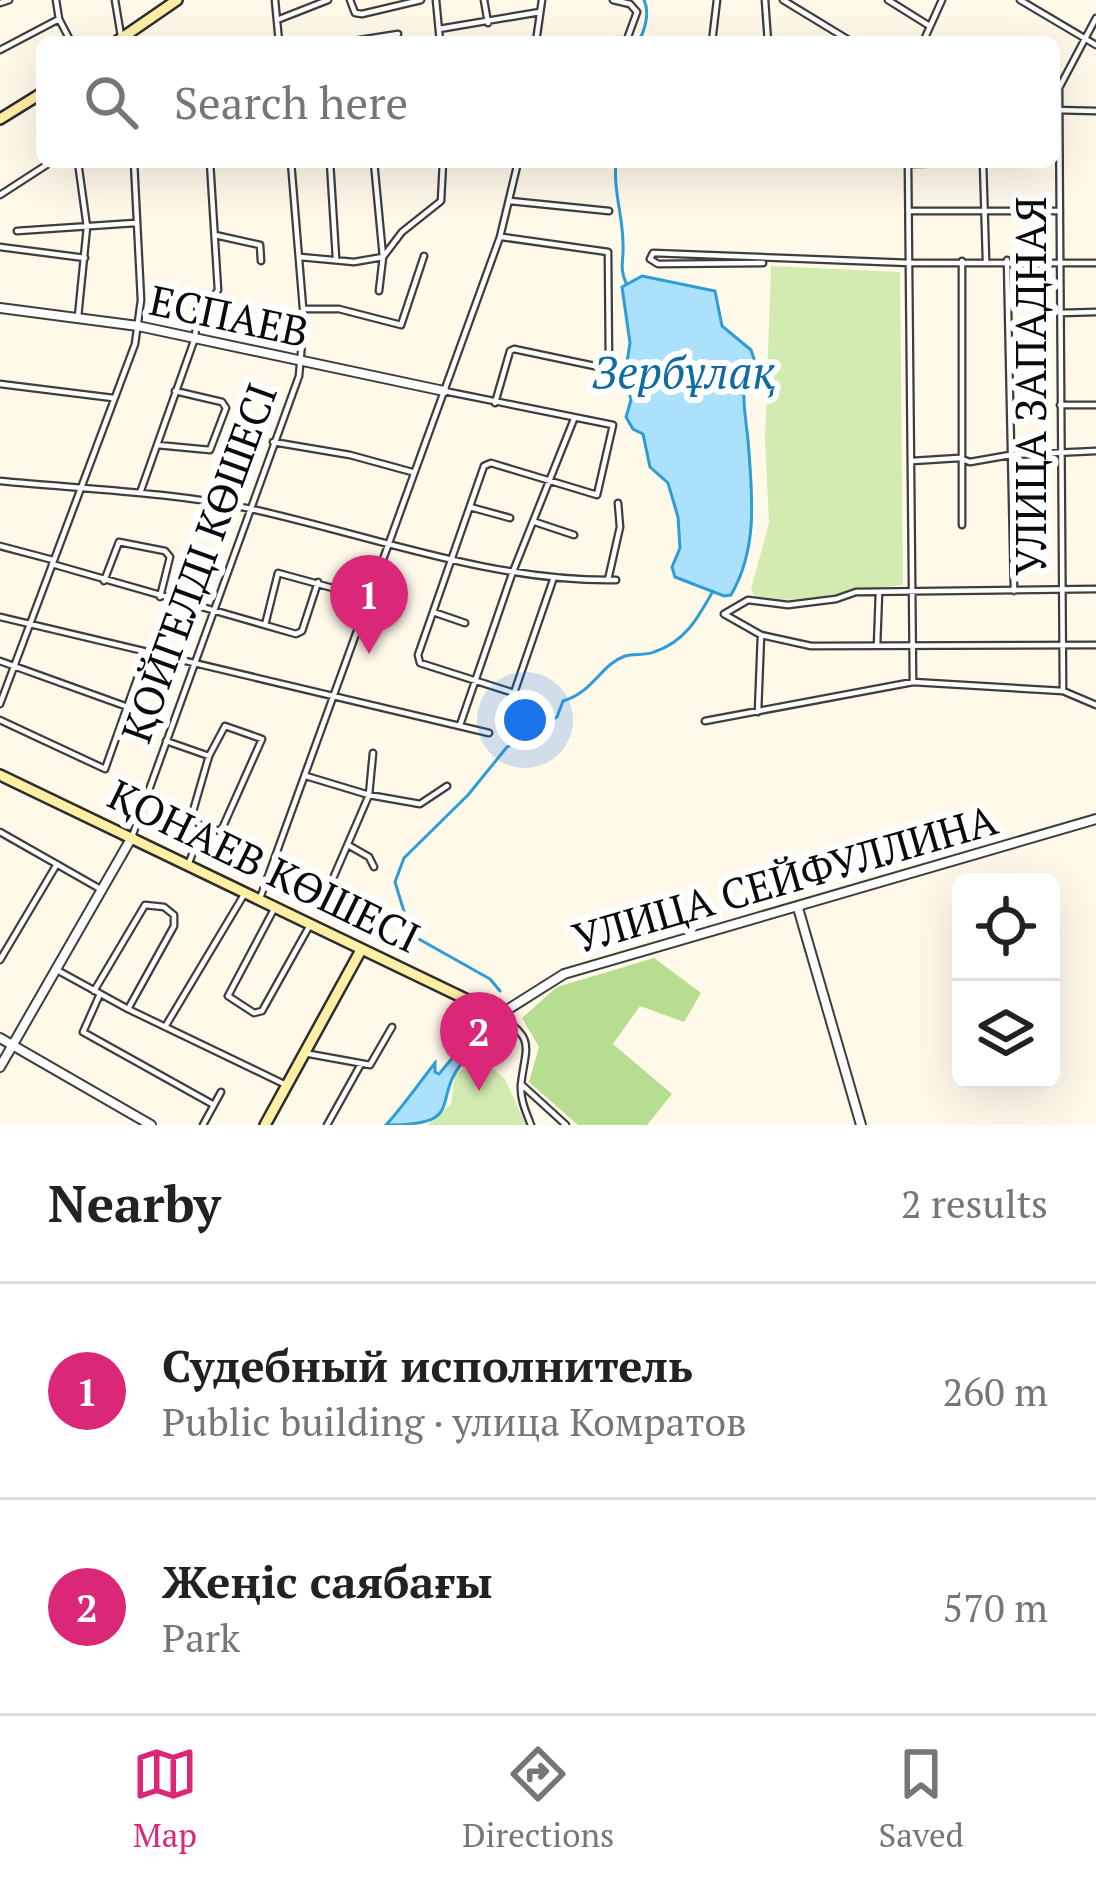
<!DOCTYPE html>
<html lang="en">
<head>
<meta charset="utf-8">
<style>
  :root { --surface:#fff; --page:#f6f6f6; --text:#222; --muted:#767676; --line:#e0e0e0; --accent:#db2777 }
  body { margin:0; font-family:"PT Serif",serif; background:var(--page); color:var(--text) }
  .controls { position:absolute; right:36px; bottom:36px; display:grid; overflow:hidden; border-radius:18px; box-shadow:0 12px 48px #0002 }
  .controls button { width:108px; height:108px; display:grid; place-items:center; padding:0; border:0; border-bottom:3px solid var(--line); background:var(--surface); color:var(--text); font:60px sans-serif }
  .you { position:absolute; left:525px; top:720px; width:42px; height:42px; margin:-30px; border:9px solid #fff; border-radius:50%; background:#1a73e8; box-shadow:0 0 0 18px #1a73e833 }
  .badge { display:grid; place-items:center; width:78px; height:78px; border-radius:50%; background:var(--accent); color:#fff; font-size:39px; font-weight:700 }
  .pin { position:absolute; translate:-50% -99px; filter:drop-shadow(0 3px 6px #0008) }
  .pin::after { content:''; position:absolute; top:63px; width:42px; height:36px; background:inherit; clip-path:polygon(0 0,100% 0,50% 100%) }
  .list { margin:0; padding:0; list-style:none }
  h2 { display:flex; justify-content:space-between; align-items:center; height:156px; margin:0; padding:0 48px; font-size:51px }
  h2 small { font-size:39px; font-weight:400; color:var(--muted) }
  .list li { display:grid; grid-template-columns:78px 1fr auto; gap:36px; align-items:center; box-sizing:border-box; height:216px; padding:0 48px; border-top:3px solid var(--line) }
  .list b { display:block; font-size:45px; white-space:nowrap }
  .list p { margin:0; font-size:39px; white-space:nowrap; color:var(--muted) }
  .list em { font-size:39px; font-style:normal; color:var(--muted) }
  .icon { flex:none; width:66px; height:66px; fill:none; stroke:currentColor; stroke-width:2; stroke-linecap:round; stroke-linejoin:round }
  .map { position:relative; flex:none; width:1096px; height:1125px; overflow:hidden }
  .search { position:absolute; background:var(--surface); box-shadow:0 12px 48px #0002; left:36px; right:36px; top:36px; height:132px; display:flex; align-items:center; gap:30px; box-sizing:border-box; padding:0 42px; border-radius:18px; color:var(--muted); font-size:45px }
  .sheet { height:588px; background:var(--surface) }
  nav { display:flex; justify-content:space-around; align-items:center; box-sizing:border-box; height:168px; border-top:3px solid var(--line); background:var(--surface); font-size:33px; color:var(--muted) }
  nav a { display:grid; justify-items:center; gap:6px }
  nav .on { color:var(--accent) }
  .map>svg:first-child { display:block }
</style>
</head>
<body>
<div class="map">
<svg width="1096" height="1125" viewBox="0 0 1096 1125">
  <rect width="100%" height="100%" fill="#fff9ea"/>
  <path fill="#d3ebb1" d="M771 266 900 272 903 585C853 589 807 604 756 599L751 589 769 523 765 439Z
    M481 1060 505 1079 526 1125H427L451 1104 455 1074Z"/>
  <path fill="#b7dd90" d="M654 958 701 993 684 1022 640 1006 613 1044 672 1094 647 1125H578L529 1082 539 1047 522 1018 557 987Z"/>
  <path fill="#abe1fa" stroke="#2e9dd5" stroke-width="3" d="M642 276 715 291 722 326 751 350 754 359C738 385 745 410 748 440 752 493 759 547 731 595L724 596 675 577 672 567 680 548 678 517 668 483 650 467 643 434 633 429 626 417 631 400 625 375 630 343 622 287Z
    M459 1050 466 1058C428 1100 470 1125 386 1125 405 1104 419 1083 435 1063V1072L439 1074Z"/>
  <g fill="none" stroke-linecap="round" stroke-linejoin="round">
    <path stroke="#2e9dd5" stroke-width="3" d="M638 42C645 31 650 12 644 0
      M616 162C613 190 623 216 623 244 624 260 619 268 626 283
      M500 991 490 979 417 938 410 931 395 882 404 858 468 795 507 747 557 717 563 701C595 691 600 665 625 656 634 653 645 656 654 652 685 642 698 618 713 591
      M464 1060 473 1061 489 1033"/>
    <g stroke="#3e3e3e" stroke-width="9">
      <path id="minor" d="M56 0 59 19 71 42
        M115 0 121 36
        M275 0 279 42
        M350 0 355 13 362 14 421 0
        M436 0 440 42
        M484 0 488 23
        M613 0 630 4 637 12 626 42
        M765 0 768 42
        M783 0 852 42
        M888 0 928 25
        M1020 0 1096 45
        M0 3 9 0
        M277 20 328 0
        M439 29 540 12
        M347 42 398 34
        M536 42 542 0
        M712 42 717 0
        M923 42 942 0
        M0 50 59 19
        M1054 110 1096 111
        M78 162 87 227 78 317
        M330 162 336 258
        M374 162 383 257 379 291
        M908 162 913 682
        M983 162 986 260
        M909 164 999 162
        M0 195 51 162
        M510 201 609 211
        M910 211H1060
        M17 231 135 223
        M215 235 260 245 261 261
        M0 247 85 258
        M300 257 354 262 383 257 402 232 441 201 443 162
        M1007 260 1014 591
        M763 263 658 264 650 259 653 253 910 263H1096
        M304 309H339L401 325 424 256
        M1060 313 1096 312
        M0 384 113 398
        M444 391 613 425 597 495 491 463 484 466 418 655 420 663 514 693 553 580
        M495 403 510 351 514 349 604 368 609 365 608 252 502 237
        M1060 405H1096
        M273 442 350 455 412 472
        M157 445 210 450 226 408 222 402 175 391
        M912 461 959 458 970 462 1010 455 1096 451
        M0 481C83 489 175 492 256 510 376 537 493 582 616 580
        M140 493 195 338 198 303 203 297H213L218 290 210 162
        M470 507 510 518
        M535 522 574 535
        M962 525V261
        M0 546 53 560
        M52 564 296 634 302 631 318 582
        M608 580 620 527 618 503
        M104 581 119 542 165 551 170 557 160 597
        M433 612 465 623
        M724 614 761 635 811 646 1096 645
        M724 614 748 600 788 605 836 599 856 592 1096 589
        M0 617 489 733
        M265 625 278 573 369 598
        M877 646 879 592
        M0 661 125 706
        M1063 691 1059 88 1096 18
        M0 704 135 344 141 300 134 162
        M758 712 761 635
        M0 720 105 769 146 654
        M705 721 913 682 1063 691 1096 705
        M460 725 512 574 574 419
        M225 726 262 739 221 831 203 827 191 818 209 756Z
        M166 741 209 756
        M306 776 369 795 420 804 447 786
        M0 832 102 890
        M133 834 299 376 304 320 291 162
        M348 845 369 857 374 867
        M188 865 203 827
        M334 876 369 795 373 753
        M259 901 500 237 518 162
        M273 911 228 996 254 1013 262 1011 310 925
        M0 960 57 864
        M57 970 128 1009 286 1085
        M94 991 145 905 164 907 174 915V926L128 1009
        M100 994 83 1032 214 1105
        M499 1015C537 1040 525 1047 521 1085 520 1099 526 1112 531 1125
        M165 1027 245 893
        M304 1053 370 1065 392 1027
        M521 1084 566 1125
        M203 1125 221 1092
        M327 1125 361 1064"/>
    </g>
    <g stroke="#3e3e3e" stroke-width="12">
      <path id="tertiary" d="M0 308 138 326 444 391
        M798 908 861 1125
        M499 1015 564 974 1096 819
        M0 1038 151 1125
        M0 1067 132 837"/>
    </g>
    <g stroke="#2d2d2d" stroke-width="14">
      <path id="secondary" d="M116 42 177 0
        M0 119 42 93
        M0 775 499 1015
        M265 1125 361 950"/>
    </g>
    <use href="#minor" stroke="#fff" stroke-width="4.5"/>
    <use href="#tertiary" stroke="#fff" stroke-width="8"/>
    <use href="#secondary" stroke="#ffefa5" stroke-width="9"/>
  </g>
  <g text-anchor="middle" stroke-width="12" stroke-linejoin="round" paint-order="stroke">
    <g font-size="42" fill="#0b0b0b" stroke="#fff">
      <text transform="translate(229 316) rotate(12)" y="15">ЕСПАЕВ</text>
      <text transform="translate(1031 386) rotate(-90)" y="15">УЛИЦА ЗАПАДНАЯ</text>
      <text transform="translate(199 563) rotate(-70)" y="15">ҚОЙГЕЛДІ КӨШЕСІ</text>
      <text transform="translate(264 866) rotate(26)" y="15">ҚОНАЕВ КӨШЕСІ</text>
      <text transform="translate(785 879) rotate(-16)" y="15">УЛИЦА СЕЙФУЛЛИНА</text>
    </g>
    <g font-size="45" font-style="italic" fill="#0e6ca3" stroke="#fff">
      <text x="684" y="388">Зербұлақ</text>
    </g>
  </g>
</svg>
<div class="controls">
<button><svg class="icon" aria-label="locate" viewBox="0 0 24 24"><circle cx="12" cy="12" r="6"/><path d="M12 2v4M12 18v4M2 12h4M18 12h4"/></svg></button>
<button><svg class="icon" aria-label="layers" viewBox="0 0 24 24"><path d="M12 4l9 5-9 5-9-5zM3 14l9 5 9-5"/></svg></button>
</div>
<div class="you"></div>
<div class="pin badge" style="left:369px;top:654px">1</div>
<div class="pin badge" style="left:479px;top:1091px">2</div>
<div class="search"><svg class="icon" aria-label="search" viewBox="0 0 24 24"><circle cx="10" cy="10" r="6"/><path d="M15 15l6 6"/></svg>Search here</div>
</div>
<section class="sheet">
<h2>Nearby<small>2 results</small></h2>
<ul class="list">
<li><span class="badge">1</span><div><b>Судебный исполнитель</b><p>Public building · улица Комратов</p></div><em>260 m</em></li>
<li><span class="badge">2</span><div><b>Жеңіс саябағы</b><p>Park</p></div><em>570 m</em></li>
</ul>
</section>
<nav>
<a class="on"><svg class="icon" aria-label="map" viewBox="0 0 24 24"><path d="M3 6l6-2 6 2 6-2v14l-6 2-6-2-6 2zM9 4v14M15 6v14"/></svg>Map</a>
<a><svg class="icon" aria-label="directions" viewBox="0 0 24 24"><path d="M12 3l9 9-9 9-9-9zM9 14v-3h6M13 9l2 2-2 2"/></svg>Directions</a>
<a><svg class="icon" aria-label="saved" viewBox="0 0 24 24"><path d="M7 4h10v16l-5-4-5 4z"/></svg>Saved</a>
</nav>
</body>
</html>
